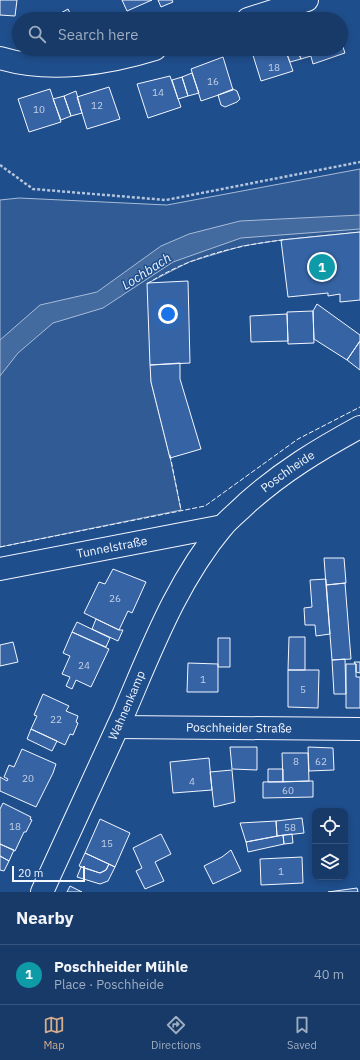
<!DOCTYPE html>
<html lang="en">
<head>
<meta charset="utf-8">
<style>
  :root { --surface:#173a69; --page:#244571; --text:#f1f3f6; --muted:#9eadc0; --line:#36547d; --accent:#d6ab8b }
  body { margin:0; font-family:"IBM Plex Sans",sans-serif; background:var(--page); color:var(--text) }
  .controls { position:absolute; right:12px; bottom:12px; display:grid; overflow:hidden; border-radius:8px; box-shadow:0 2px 6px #0003 }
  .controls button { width:36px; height:36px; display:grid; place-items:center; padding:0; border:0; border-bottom:1px solid var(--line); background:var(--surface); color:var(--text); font:20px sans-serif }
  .scale { position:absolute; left:12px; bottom:10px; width:73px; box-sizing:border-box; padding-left:4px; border:2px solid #f2f6ff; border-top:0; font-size:11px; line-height:14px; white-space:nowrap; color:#f2f6ff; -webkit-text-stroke:3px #1f4e8c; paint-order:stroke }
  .you { position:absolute; left:168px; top:314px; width:14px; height:14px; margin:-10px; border:3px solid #fff; border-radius:50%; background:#1a73e8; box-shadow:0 0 0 6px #1a73e833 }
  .badge { display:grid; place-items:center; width:26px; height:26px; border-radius:50%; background:var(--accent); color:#fff; font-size:13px; font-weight:700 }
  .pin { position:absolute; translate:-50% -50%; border:2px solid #fff; box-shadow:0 1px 4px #0006 }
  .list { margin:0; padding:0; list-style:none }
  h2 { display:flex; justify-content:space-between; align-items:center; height:52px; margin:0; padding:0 16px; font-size:17px }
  h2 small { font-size:13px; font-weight:400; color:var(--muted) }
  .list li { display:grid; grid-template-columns:26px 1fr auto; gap:12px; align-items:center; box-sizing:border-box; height:60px; padding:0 16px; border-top:1px solid var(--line) }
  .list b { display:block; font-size:15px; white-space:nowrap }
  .list p { margin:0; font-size:13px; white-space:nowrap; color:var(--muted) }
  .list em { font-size:13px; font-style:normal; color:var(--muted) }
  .icon { flex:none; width:22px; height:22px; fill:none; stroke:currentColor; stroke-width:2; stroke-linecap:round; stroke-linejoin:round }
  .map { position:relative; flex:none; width:360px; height:892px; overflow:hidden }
  .search { position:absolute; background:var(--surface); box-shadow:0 2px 6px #0003; left:12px; right:12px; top:12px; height:44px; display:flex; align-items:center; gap:10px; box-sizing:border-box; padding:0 14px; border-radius:22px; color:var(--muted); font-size:15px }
  .sheet { height:112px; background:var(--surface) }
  nav { display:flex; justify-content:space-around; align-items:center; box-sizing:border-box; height:56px; border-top:1px solid var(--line); background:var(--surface); font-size:11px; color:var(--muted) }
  nav a { display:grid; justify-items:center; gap:2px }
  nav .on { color:var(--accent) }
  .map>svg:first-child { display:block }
</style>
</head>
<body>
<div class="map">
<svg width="360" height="892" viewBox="0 0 360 892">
  <rect width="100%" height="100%" fill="#1f4e8c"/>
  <path fill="#305b95" stroke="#a8bbd7" d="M360 169V232L281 240 242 246 189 262 148 283 151 382 171 462 181 510 0 547V200L19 198 167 205Z"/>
  <path fill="#446ba0" stroke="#a8bbd7" d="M360 215V229L241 238 173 262 103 308 53 323 18 353 0 376V340L40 305 97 292 161 246 189 234 240 221Z"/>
  <path fill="#3563a3" stroke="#f2f6ff" d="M0 0H17L15 16 0 15Z
    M122 0H152L127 11Z
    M158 0H172L173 2 161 7Z
    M68 9 73 19H50Z
    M341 41 345 53 313 64 309 49H341Z
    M251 49H285L293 71 261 81Z
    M285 49H297L301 59 290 62Z
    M297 49H309L311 56 301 59Z
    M223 57 233 90 201 101 191 69Z
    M192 73 199 93 188 96 182 77Z
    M170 76 181 107 148 118 137 84Z
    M182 77 188 96 178 99 172 80Z
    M109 87 120 119 87 129 77 97Z
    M50 89 61 122 29 132 18 99Z
    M233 89 237 91 240 99 237 102 225 107 221 105 218 95Z
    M76 91 82 113 71 116 64 96Z
    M64 96 71 116 61 120 53 99Z
    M360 232V300L340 302V294L328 296V293L288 297 281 240Z
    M188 281 190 363 150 365 147 283Z
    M317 304 360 335V341L347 360 314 339 313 311Z
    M313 311 314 343 288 344 287 312Z
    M287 314 288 341 251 342 250 316Z
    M360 341V370L347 360Z
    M180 363V379L201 449 170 458 151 382 150 365Z
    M324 558H344L346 583 326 585Z
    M113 569 146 582 132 613 128 611 119 630 84 613 99 582 105 584Z
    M326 579 330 634 316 636 315 625H305L304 608 312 607 310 580Z
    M345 583 351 659 332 660 326 585Z
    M96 619 119 630H123L118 641 92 629Z
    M77 622 110 638 106 647 72 632Z
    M72 632 109 649 91 687 76 680 72 689 66 686 70 677 62 674 70 656 63 653Z
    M289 637H305V670H288Z
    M218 638H230V667H218Z
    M13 642 18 662 0 666V645Z
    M345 659 346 694H334L332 660Z
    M354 662H360V673L356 672V664H355Z
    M188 663 218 664V692H187Z
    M346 664H356V677H360V708H346Z
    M288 670H319L318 708 288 707Z
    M43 694 69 706 66 711 78 716 76 722 78 723 73 735 70 734 65 745 31 729 37 716 34 715Z
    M31 729 57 741 52 751 27 739Z
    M230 747H257V770L232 769Z
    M308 747 333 748 334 770 309 771Z
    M22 749 56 764 53 773 36 807 0 791V777L7 781 8 779 4 777 9 765 14 767Z
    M282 753H308L309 781 283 782Z
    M209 758 212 790 173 793 170 762Z
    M268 769H283V782H268Z
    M232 770 235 802 214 807 210 772Z
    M313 781V797L263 798V782Z
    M3 803 31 817 30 819 32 820 26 832H24L15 851 0 844V809Z
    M302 818 304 833 277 836 276 821Z
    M100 819 130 833 115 867 85 853Z
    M276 821 277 836 246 842 240 823Z
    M161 834 171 854 155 862 164 881 145 889 136 871 142 868 133 848Z
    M292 834 293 843 284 844 283 835Z
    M283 835 284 844 248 852 246 842Z
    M0 844 14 850 9 861 0 856Z
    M231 850 241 871 213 884 204 866 222 857Z
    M85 853 109 864 106 870 100 873 79 866Z
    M0 856 9 861 4 871 0 870Z
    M302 857 303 883 261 885 260 859Z
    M109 864 115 867 108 881 100 884 77 877 81 867 100 873 106 870Z
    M70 886 82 892H67Z
    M357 888 358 892H328Z"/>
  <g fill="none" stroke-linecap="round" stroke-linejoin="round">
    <g stroke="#f2f6ff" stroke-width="24">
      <g id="minor">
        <path d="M248 19 307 0"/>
        <path d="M0 58C49 73 107 64 155 49"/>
        <path id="s1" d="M0 569 223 526"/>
        <path id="s2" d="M118 727 360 729"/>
        <path id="s3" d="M42 892C69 832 97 773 124 713 152 648 177 581 223 526 230 518 239 511 247 503 283 471 318 450 360 427"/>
      </g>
    </g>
    <path stroke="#b3c4dc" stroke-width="2.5" stroke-dasharray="3 2" stroke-linecap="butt" d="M0 165 33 189 166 200 360 162"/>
    <use href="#minor" stroke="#1f4e8c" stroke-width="22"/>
    <path stroke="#f2f6ff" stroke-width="1" stroke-dasharray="5 2" stroke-linecap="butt" d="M147 284C186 258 237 245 283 240
      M170 455 181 510
      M0 547 205 506 298 439 360 407"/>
  </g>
  <g text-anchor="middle" stroke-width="3" stroke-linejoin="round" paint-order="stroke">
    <g font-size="10" fill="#c3d1e8">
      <text x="274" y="71">18</text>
      <text x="213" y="85">16</text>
      <text x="158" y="96">14</text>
      <text x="97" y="109">12</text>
      <text x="39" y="113">10</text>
      <text x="115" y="602">26</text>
      <text x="84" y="669">24</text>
      <text x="203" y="683">1</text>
      <text x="303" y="693">5</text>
      <text x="56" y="723">22</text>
      <text x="296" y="765">8</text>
      <text x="321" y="765">62</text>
      <text x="28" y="782">20</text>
      <text x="192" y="785">4</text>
      <text x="288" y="794">60</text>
      <text x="15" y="830">18</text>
      <text x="290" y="831">58</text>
      <text x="107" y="847">15</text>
      <text x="281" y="875">1</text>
    </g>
    <g font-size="12" fill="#f2f6ff" stroke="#1f4e8c">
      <text dy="4" stroke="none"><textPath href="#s3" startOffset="494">Poschheide</textPath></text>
      <text dy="4" stroke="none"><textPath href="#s1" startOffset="114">Tunnelstraße</textPath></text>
      <text dy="4" stroke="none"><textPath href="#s3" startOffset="205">Wahnenkamp</textPath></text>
      <text dy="4" stroke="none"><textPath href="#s2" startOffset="121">Poschheider Straße</textPath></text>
    </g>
    <g font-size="13" font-style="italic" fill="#f2f6ff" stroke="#1f4e8c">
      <text transform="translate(146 271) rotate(-33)" y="5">Lochbach</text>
    </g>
  </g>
</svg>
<div class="controls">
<button><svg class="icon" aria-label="locate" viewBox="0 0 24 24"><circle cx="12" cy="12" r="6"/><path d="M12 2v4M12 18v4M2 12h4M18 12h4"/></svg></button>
<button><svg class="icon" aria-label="layers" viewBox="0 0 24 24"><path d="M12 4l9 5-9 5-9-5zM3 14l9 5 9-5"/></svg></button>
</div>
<div class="scale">20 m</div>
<div class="you"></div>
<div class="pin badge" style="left:322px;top:267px;background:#0f9aa8">1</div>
<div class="search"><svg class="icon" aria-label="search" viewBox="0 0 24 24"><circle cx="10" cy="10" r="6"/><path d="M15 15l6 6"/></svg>Search here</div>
</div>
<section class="sheet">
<h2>Nearby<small></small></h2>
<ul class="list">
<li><span class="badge" style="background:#0f9aa8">1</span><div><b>Poschheider Mühle</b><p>Place · Poschheide</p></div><em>40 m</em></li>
</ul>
</section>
<nav>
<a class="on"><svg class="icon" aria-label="map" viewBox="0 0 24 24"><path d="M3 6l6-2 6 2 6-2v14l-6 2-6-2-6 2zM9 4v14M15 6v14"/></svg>Map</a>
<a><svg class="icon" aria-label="directions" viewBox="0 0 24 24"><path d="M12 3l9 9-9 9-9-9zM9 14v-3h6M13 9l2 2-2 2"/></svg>Directions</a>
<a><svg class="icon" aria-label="saved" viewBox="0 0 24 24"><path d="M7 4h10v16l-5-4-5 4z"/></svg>Saved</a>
</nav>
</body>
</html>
